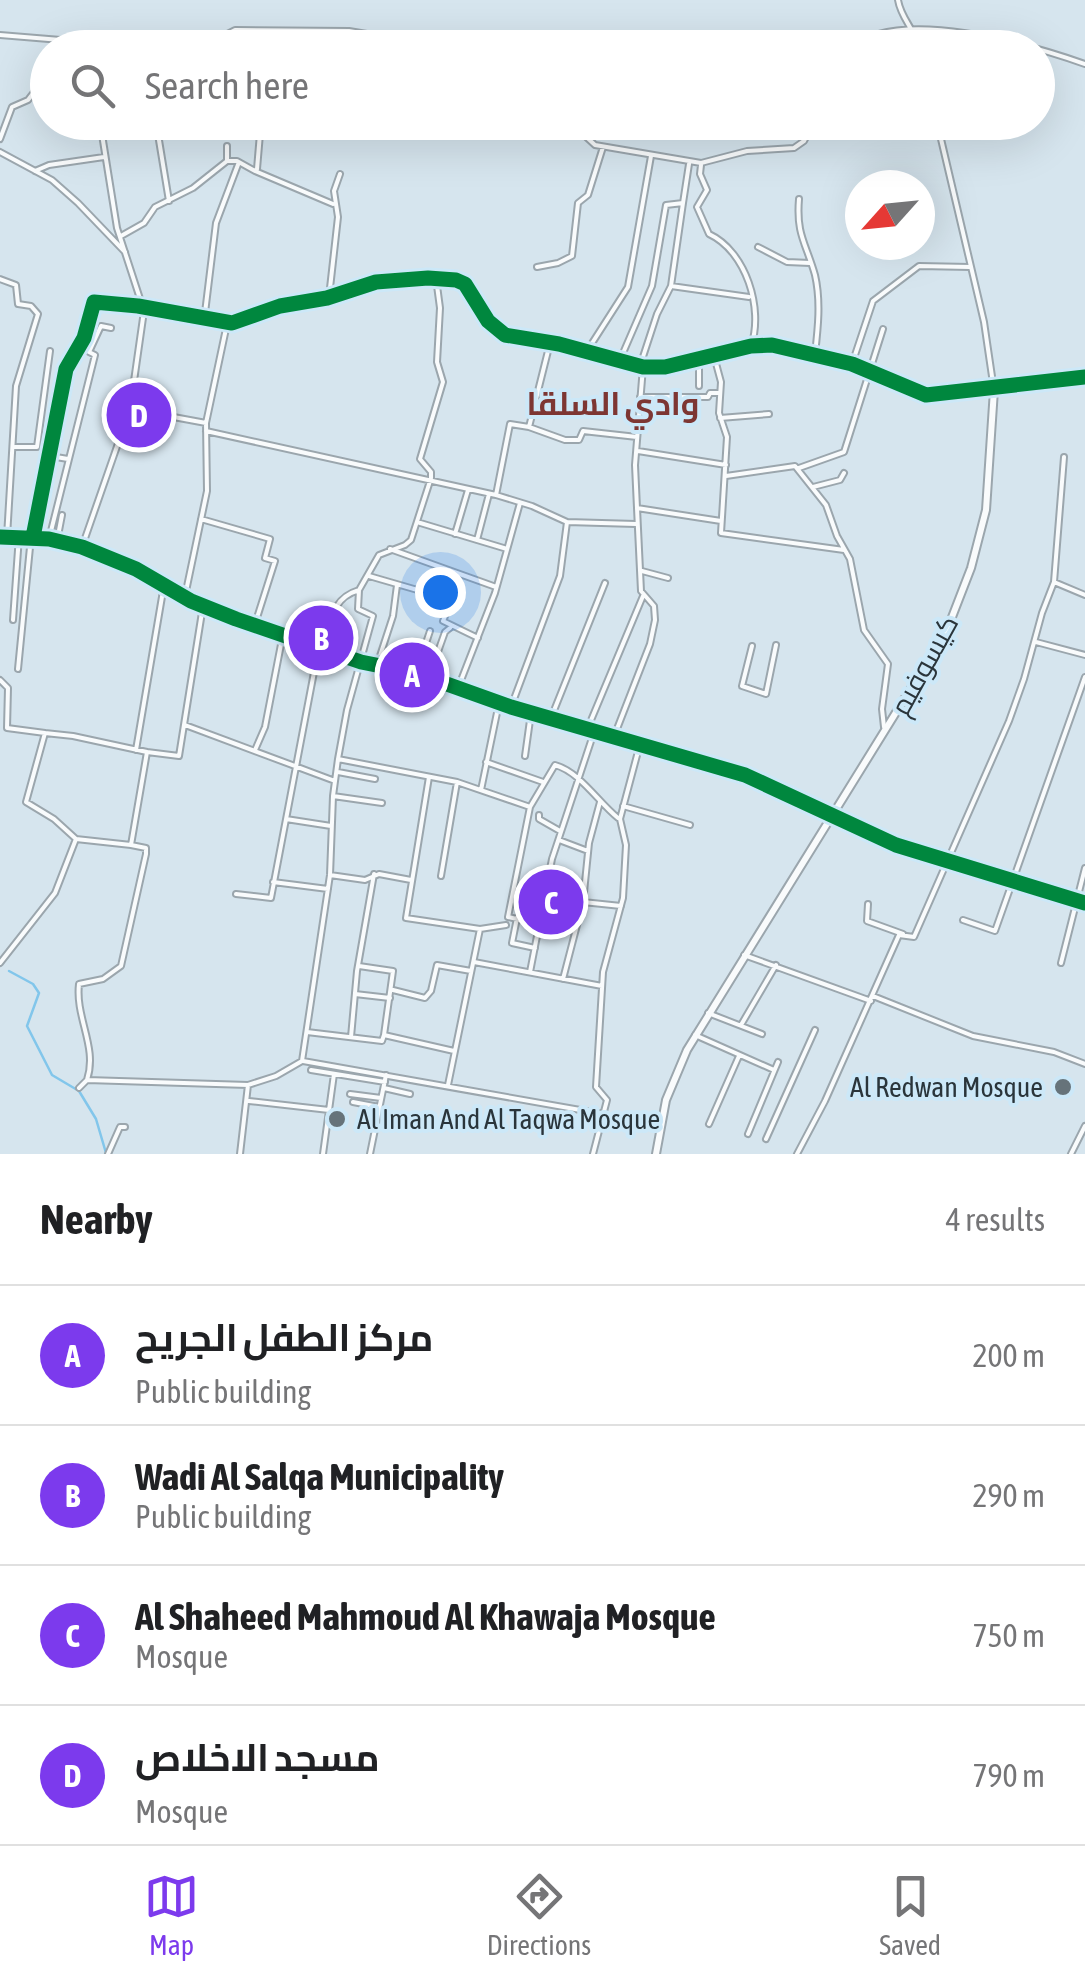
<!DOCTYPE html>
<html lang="en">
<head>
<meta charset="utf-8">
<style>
  :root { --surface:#fff; --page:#f6f6f6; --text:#202124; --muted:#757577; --line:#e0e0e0; --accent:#7c3aed }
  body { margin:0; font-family:"Asap Condensed",Cairo,sans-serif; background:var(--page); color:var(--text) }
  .compass { position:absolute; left:845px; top:170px; width:90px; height:90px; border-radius:50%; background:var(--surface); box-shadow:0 10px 40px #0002; rotate:243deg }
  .you { position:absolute; left:440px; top:592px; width:35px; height:35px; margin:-25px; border:8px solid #fff; border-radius:50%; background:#1a73e8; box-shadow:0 0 0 15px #1a73e833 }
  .badge { display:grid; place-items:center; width:65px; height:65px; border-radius:50%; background:var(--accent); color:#fff; font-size:32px; font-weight:700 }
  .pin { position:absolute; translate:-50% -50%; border:5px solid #fff; box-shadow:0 2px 10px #0006 }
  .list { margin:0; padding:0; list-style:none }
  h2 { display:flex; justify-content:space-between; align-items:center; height:130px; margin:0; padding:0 40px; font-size:42px }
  h2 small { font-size:32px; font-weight:400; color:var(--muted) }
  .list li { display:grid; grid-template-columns:65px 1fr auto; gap:30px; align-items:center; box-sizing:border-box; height:140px; padding:0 40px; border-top:2px solid var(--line) }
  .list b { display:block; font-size:38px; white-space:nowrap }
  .list p { margin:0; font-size:32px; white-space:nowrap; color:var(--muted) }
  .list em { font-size:32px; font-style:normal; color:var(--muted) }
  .icon { flex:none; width:55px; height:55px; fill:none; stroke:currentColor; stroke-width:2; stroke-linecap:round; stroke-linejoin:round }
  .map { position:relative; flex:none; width:1085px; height:1154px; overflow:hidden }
  .search { position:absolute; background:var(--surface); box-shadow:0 10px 40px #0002; left:30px; right:30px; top:30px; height:110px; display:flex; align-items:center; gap:25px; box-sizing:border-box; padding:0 35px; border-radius:55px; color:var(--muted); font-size:38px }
  .sheet { height:690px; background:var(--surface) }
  nav { display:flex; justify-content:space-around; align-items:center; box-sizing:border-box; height:140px; border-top:2px solid var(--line); background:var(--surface); font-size:28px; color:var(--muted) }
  nav a { display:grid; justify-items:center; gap:5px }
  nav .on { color:var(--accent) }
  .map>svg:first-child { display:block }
</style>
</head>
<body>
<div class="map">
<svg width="1085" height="1154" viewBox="0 0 1085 1154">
  <rect width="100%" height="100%" fill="#d6e5ee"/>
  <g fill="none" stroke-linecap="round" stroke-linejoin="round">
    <path stroke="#82c6eb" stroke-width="2.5" d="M9 971 33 984 39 993 27 1026 52 1075 79 1091 96 1119 106 1153"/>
    <g stroke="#9ba6ad" stroke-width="8">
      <path id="minor" d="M898 0C901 19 915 29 919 48
        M0 35 85 42 111 48
        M63 48 70 45 86 48
        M200 48 235 30 349 31 450 48
        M224 48C259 36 318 38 354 48
        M590 48H598
        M851 48C899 6 1031 45 1085 64
        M156 122 169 201
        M477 122 525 133 536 122
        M570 122 595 145 701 163 747 151 794 148 804 141 814 122
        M937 122 984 322 994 390 1085 377
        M0 139 12 107 28 100 48 74
        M227 146V161
        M0 152 52 180 78 203 125 252
        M701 165 700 174 707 190 697 207 709 234C746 251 764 309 751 346
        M35 171 49 165 104 157
        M255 171 333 204
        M799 199C796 235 806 243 815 275 821 301 818 328 815 354
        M121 236 144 223 155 207 193 188 227 161H237L255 171 257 169 261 122
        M758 247 787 262 810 263
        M537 267 558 263 572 256 578 203 588 195 603 147
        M0 279 16 285 18 304 31 306 38 314 16 386 7 537
        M671 286 683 203
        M329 297 338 217 334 191 340 174
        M204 321 216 223 239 162
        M550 343 529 427 510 424 496 495 532 506 567 522 636 524
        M587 351 628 287 651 156
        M714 356 721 382 719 413 727 437 721 533 844 550
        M620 360 652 286 666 205 683 203 689 164
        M699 360V386
        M852 364 873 301 919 266 970 267
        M640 366 657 314 671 286 749 297
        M640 397H708L710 393H718
        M106 418 114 406 206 423
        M720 418 769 414
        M529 427 565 440H579L583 431 637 437
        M206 431 496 495
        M15 447H37L50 351
        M638 451 726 465
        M50 456 68 459
        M799 468 844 452 883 329
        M726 476 795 466 826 505 837 536 850 559 864 630 888 664 882 709 884 727
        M813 487 840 480 844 473
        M637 508 721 521
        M201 519 270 539 265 558 275 561 255 624
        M417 522 507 549
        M455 534 468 490
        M0 537 49 539 82 547 136 569 191 601 236 619 361 662 416 673 511 707 745 775 896 845 1085 903
        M33 537 66 369 84 338 94 302 138 306 232 323 280 306 327 298 376 282 420 278 456 280 465 284 474 295
        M49 539 95 355 89 352 101 326 111 328
        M477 540 489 494
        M57 541 62 515
        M82 547 130 409 144 311 117 228 100 122
        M390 549 496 587
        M642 571 668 578
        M369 576 452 600 443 621 478 638
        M1054 582 1085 595
        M185 596 207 491 206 423 227 324
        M13 620 19 536
        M1036 642 1085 655
        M752 646 742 686 766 694 776 645
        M324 649C332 624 329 599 359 590
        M377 665 393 616 397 585
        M18 669 31 537
        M416 673 430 631
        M429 677 445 632 450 628
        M0 680 8 688 7 728 45 733 26 802 54 819 76 839 55 893 0 963
        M458 688 495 593 520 503
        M511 707 560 576 567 522
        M551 718 605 583
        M185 725 335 781
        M589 725 643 596
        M45 733 73 736 147 752
        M615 734 650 644 655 620 654 606 641 591 637 508 635 465 643 367
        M136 750 164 585
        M255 750 265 727 283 634
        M525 756 531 713
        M338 759 457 782 530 807
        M486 762 543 782
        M338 772 375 779
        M429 777 406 918 480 929
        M481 790 499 703
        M333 796 382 803
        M623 806 690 825
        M539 815V819L560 831
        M286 819 331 826
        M76 839 131 845
        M559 840 588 851
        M330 875 365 880 379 874 411 880
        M441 876 457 782
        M273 882 328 889
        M236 894 271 898 319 646
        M583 902 621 906
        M868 904 867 921 903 934
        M517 918 512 943 535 948
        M963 920 995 931 1085 677
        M539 924 508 917 530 807 555 765C580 772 598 802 618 818
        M744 955 871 1001
        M474 962 602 986
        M1061 963 1085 868
        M359 966 393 971 384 1035
        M530 972 552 859 595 729
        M563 979 583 902 589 843 600 802
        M393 990 425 998 431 991 437 965 471 971
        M355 994 390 998
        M873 996 973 1036 1054 1052 1085 1064
        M708 1013 762 1034
        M741 1025 776 965
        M307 1032 382 1041 384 1035 454 1051
        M695 1035 774 1070
        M351 1037 357 971 374 874
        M303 1061 603 1114
        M311 1070 385 1082
        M87 1080C98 1047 75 1018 79 984L103 979 121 966 146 854V848L131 845 147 752 179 756 203 606
        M448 1085 480 929 506 925
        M79 1088 87 1080 248 1085
        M384 1088 410 1094
        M350 1094 381 1098
        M249 1101 329 1110
        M353 1102 379 1107
        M709 1124 739 1056
        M748 1134 778 1062
        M766 1139 815 1030
        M108 1154 120 1127H125
        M240 1154 248 1085 276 1076 302 1061 330 875 333 796 338 759 347 710 373 616 358 609 359 590 379 555 405 545 411 540 431 478V472L420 459 443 382 437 362 440 308 436 278
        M323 1154 334 1074
        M370 1154 386 1075
        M593 1154 607 1100 596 1087 603 972 623 898 626 845 620 819 640 744
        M797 1154 825 1101 899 935 914 937 1009 721 1024 679 1042 613 1054 582 1064 457
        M1071 1154 1085 1126"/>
    </g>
    <g stroke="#9ba6ad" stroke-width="10">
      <path id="tertiary" d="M474 295 488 321 505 335 559 344 643 367H665L751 346 772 345 852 364 926 395 994 390 986 510 971 568 947 630 687 1050 666 1100 656 1154"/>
    </g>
    <use href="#minor" stroke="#f9fbfc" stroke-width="4"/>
    <use href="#tertiary" stroke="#f9fbfc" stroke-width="6"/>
    <g stroke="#cce8f8" stroke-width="21">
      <path id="cycleway" d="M0 537 49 539 82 547 136 569 191 601 236 619 361 662 416 673 511 707 745 775 896 845 1085 903
        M33 537 66 369 84 338 94 302 138 306 232 323 280 306 327 298 376 282 428 278 456 280 465 284 488 321 505 335 559 344 643 367H665L751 346 772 345 852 364 926 395 1085 377"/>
    </g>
    <use href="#cycleway" stroke="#00873e" stroke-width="15"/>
  </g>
  <g fill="#66737a" stroke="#cce8f8" stroke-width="4">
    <circle cx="1063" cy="1087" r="10"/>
    <circle cx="337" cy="1119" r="10"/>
  </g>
  <g text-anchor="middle" stroke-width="8" stroke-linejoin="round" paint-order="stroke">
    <g font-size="28" fill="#2a353b" stroke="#cce8f8">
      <text transform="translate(924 665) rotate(-61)" y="10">كيسوفيم</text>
    </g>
    <g font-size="28" fill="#2a353b" stroke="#cce8f8" text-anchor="end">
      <text x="1043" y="1097">Al Redwan Mosque</text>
      <text x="357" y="1129" text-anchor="start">Al Iman And Al Taqwa Mosque</text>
    </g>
    <g font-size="32" font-weight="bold" fill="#7d3633" stroke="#cce8f8">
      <text x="613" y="415">وادي السلقا</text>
    </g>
  </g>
</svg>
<svg class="compass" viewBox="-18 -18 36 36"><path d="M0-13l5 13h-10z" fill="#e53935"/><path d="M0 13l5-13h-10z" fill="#757577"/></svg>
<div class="you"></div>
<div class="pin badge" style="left:412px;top:675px">A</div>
<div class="pin badge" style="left:321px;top:638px">B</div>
<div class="pin badge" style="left:551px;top:902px">C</div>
<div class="pin badge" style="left:139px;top:415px">D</div>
<div class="search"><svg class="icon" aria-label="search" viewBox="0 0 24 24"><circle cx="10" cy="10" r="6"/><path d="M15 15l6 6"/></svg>Search here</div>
</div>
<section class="sheet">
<h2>Nearby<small>4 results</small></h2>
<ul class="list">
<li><span class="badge">A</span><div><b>مركز الطفل الجريح</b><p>Public building</p></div><em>200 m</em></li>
<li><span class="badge">B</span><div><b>Wadi Al Salqa Municipality</b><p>Public building</p></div><em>290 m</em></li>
<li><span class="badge">C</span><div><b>Al Shaheed Mahmoud Al Khawaja Mosque</b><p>Mosque</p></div><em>750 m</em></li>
<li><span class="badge">D</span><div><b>مسجد الاخلاص</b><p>Mosque</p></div><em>790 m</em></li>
</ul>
</section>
<nav>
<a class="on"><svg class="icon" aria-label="map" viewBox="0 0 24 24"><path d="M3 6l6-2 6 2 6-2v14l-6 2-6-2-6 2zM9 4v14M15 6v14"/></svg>Map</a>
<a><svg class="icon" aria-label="directions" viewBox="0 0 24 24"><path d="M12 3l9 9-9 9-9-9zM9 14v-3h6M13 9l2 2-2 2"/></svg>Directions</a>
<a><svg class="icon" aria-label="saved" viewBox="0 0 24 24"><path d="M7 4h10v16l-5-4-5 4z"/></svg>Saved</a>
</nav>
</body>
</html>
